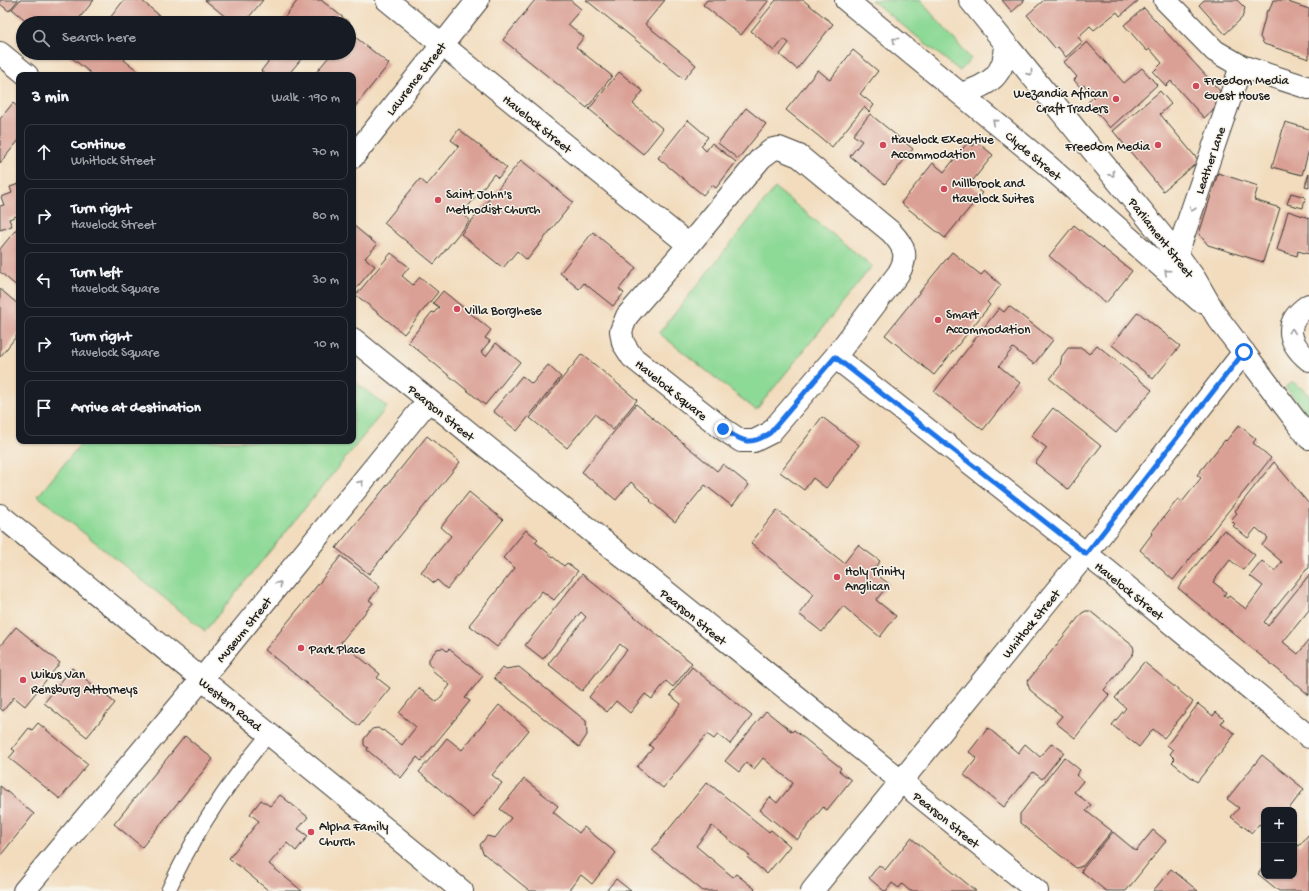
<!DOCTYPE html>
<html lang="en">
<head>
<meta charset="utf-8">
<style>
  :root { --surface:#171b24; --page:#20242c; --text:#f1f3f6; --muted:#9ea1a6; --line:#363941 }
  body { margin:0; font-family:"Gochi Hand",sans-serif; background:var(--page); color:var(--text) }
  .controls { position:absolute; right:12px; bottom:12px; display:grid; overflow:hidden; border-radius:8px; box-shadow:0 1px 3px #0004 }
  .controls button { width:36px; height:36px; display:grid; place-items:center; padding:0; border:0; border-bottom:1px solid var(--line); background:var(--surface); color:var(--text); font:20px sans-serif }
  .stop { position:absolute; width:12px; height:12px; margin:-9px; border:3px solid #1a73e8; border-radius:50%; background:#fff }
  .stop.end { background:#1a73e8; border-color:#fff; box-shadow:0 1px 4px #0008 }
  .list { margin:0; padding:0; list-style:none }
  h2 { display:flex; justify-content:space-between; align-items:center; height:52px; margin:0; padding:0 16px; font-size:17px }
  h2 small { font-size:13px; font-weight:400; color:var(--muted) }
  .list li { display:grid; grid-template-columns:26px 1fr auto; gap:12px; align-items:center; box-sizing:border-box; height:56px; margin:0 8px 8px; padding:0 8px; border:1px solid var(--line); border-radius:8px }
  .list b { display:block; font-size:15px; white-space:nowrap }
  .list p { margin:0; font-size:13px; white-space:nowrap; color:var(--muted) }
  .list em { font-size:13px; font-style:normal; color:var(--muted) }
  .icon { flex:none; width:22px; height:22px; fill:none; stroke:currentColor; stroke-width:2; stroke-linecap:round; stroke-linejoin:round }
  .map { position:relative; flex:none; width:1309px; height:891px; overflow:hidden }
  .search { position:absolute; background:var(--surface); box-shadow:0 1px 3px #0004; left:16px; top:16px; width:340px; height:44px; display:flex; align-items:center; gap:10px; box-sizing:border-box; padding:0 14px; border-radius:22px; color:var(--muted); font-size:15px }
  .panel { position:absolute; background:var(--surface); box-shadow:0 1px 3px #0004; left:16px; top:72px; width:340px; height:372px; border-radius:8px }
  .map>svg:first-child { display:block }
</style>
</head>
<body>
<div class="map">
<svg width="1309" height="891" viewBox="0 0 1309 891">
  <rect width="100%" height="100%" fill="#f7f3e8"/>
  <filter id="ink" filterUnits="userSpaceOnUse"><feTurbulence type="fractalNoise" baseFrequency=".025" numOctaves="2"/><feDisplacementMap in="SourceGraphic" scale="8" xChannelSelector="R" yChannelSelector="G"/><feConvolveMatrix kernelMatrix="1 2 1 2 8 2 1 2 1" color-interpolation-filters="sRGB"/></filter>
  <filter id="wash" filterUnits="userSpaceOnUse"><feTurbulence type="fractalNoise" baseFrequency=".012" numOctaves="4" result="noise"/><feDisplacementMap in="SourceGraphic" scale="16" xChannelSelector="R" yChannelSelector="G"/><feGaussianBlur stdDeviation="0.9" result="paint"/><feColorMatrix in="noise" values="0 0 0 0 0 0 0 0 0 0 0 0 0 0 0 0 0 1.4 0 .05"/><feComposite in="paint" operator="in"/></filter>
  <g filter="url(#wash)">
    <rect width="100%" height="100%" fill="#f2dcbd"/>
    <path fill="#8dd996" stroke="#547a59" d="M871 0H920L971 59 960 71Z
      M775 188 872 266 756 410 659 333Z
      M353 380 387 407 205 631 38 496 83 441H353Z
      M1293 382 1309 394V416L1285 387Z"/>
    <g id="blocks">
      <path fill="#daa095" d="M0 0H18L9 11 0 4Z
        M20 0H94L77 21 79 23H29L12 9Z
        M124 0H141L160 16 154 23H106Z
        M205 0H263L244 23H233Z
        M298 0H321L350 23H280Z
        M535 0H570L581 9 568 24 584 37 576 47 612 76 587 108 503 40Z
        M586 0H665L645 24 696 65 684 79Z
        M707 0H769L741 35 703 5Z
        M776 0H803L833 24 797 69 780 55 789 43 784 39 774 51 751 31Z
        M1002 0H1025L1012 12Z
        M1044 0H1137L1138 1 1120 16 1117 12 1094 30 1090 26 1078 37 1082 42 1066 57 1058 47 1056 49 1027 15Z
        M1204 0H1237L1245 8 1242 18 1225 34 1199 5Z
        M1273 0H1288V2L1309 9V59L1264 44 1260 37 1267 10 1269 11Z
        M1144 8 1220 91 1215 108 1204 118 1171 81 1166 86 1153 72 1162 63 1150 49 1147 51 1124 25Z
        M349 32 389 64 353 109V75H314L332 53H349Z
        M1087 42 1124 83 1142 68 1157 85 1110 128 1088 102 1094 97 1084 85 1080 87 1074 80 1077 77 1064 62Z
        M853 50 878 71 860 94 874 105 869 112 864 107 832 147 786 110 818 70 830 80Z
        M68 53H130L124 60 143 75H93L67 54Z
        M275 53H306L288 75H266L261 71Z
        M317 53H325L322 57Z
        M619 72 643 91 633 104 663 129 643 154 589 109Z
        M1160 91 1171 104 1160 114 1199 161 1163 191 1113 131Z
        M13 103 19 108V140L0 163V119Z
        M746 108 766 124 738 159 718 143Z
        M870 114 913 149 885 184 850 156 862 141 853 135Z
        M688 120 708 137 701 146 706 151 712 143 736 162 716 188 712 185 703 195 658 158Z
        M1285 122 1309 129V150L1302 175 1272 167Z
        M459 129 507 168 498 178 494 174 462 214 470 220 434 264 384 223 420 179 427 185 459 146 451 140Z
        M976 141 993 155 970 184 982 193 945 238 901 203 933 163 944 172 968 142 973 146Z
        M521 160 573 202 527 260 517 251 503 268 461 234Z
        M1218 173 1258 186 1254 200 1280 208 1263 262 1208 245 1199 234Z
        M1309 173V187L1305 186Z
        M19 184V215L9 219 12 226 0 230V206L4 205 1 197 12 193 10 187Z
        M1291 193 1305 197 1303 208 1287 204Z
        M1288 211 1309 218V254L1298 251 1297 256 1277 250Z
        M353 225 377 245 365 258 375 266 353 292Z
        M1074 225 1132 271 1106 303 1049 256Z
        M19 226V288L0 272V249Z
        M593 232 636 268 619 289 624 293 613 306 584 283 579 289 560 273Z
        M952 252 981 275 985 271 1001 285 987 302 990 305 934 375 885 335Z
        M391 253 409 267 402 276 413 285 420 277 438 292 404 334 356 295Z
        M0 289 19 305V333L0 357Z
        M443 291 491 330 485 338 490 341 481 352 486 356 496 343 520 362 485 405 408 342 432 312 434 313 439 307 433 303Z
        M1009 306 1053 340 1034 364 1013 348 999 366 1020 383 983 430 934 392 999 308 1004 312Z
        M1138 312 1180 346 1153 379 1112 345Z
        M1097 345 1152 390 1116 433 1050 379 1060 366 1062 356 1068 348H1082L1089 354Z
        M582 354 637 400 613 430 595 414 567 448 530 418Z
        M548 365 561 377 517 431 493 411 522 376 532 384Z
        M636 404 717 471 723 464 749 485 732 506 705 485 675 522 650 501 651 500 631 482 616 500 582 472Z
        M1053 408 1101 446 1068 489 1035 463 1047 448 1031 436Z
        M822 417 859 445 826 488 813 478 804 490 780 472Z
        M1239 425 1256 439 1253 443 1271 458 1173 580 1140 550 1152 534 1151 533 1178 499 1182 502 1201 478 1197 475 1225 440 1226 441Z
        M427 436 460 462 369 574 336 548Z
        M1274 462 1309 504V568L1306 570 1264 622 1268 626 1309 575V610L1283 642 1298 654 1309 640V695L1178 588 1224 530 1255 555 1243 570 1230 560 1213 582 1226 592 1224 596 1227 598 1229 596 1246 609 1263 586 1250 576 1262 561 1275 571 1282 562 1262 545 1268 538 1256 528 1248 538 1233 526 1235 524 1231 520 1237 513 1235 511Z
        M469 492 503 520 447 589 437 580 434 583 421 572 451 536 441 527Z
        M777 510 844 563 858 545 880 561 872 571 889 584 876 600 896 616 880 637 843 606 822 632 799 614 814 594 751 543Z
        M526 530 538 539 535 542 564 566 567 563 578 571 554 600 542 591 497 647 469 625 515 568 503 558Z
        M341 556 380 587 369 600 373 603 341 642 380 674 377 678 390 688 359 726 265 650Z
        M582 574 692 663 673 687 666 681 652 699 645 694 630 713 616 701 607 712 589 697 627 650 620 644 582 691 548 664 586 617 581 612 543 659 525 645Z
        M1086 611H1090L1133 646 1134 650 1133 654 1104 690 1109 695 1075 738 1056 723 1062 716 1030 690 1027 682 1082 613Z
        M16 627 60 663 25 706 14 697 3 711 0 708V646Z
        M443 648 447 651 449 649 483 676 465 698 470 701 421 761 417 757 401 778 367 750 368 748 364 745V739L372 729 378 728 382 731 383 730 402 745 416 727 399 713 419 688 437 702 450 685 432 670 433 668 429 665V659L437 649Z
        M1144 662 1193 702 1164 738 1153 729 1139 747 1112 725 1126 708 1115 698Z
        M503 667 506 669 519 667 586 721 587 735 579 747 494 678Z
        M692 667 752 716 730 744 718 734 714 739 707 734 663 788 637 767 653 748 649 745 681 704 670 695Z
        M72 668 115 703 87 737 44 703Z
        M1198 704 1213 716 1216 712 1224 719 1221 723 1235 734 1197 782 1172 762 1175 759 1170 754 1173 750 1167 745Z
        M499 705 529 730 492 775 502 783 474 818 419 772 447 738 462 750Z
        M766 711 792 732 794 730 841 768 839 771 851 780 827 810 823 807 797 840 760 810 770 797 777 803 793 783 763 758 754 769 746 763 739 772 725 761Z
        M38 723 88 764 60 799 9 758 15 751 12 749 29 728 32 730Z
        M988 728 1018 753 1025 744 1040 757 1052 743 1064 752 1042 779 1033 772 1004 807 964 775 977 758 969 752Z
        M185 736 213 759 142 847 114 824Z
        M1262 755 1304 789 1288 810H1264V828L1259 824 1252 833 1231 817 1239 808 1227 799Z
        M1064 757 1080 770 1076 775 1083 781 1074 792 1091 805 1086 811 1112 831 1083 866 1076 868 1020 823V814Z
        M524 779 558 806 553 812 579 833 584 827 616 853 592 884 581 875 568 891H530L483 853 480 845 487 836 495 838 511 818 500 809Z
        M707 782 769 832 771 830 790 846 767 874 748 858 750 856 712 826 696 846 733 877 736 874 755 889 753 891H703L652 850Z
        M0 786 34 814 0 856Z
        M280 795 308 817 298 829 308 836 296 851 287 843 269 864 302 891H269L229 858 259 821 250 814 261 800 270 806Z
        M1153 830 1166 841 1126 891H1106L1081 871 1113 832 1136 851Z
        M1309 834V891H1279L1258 874 1264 866V876H1294V842L1299 846Z
        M911 838 976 891H910L902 884 899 888 892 883 886 891H884L869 878 879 865 885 870Z
        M1171 869 1198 891H1153Z
        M616 879 631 891H606Z"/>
    </g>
  </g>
  <g filter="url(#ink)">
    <use href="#blocks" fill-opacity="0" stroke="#3c3934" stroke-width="1"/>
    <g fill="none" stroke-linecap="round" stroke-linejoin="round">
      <g stroke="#3c3934" stroke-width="16">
        <path id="service" d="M168 891C194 834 229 781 269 734"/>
      </g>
      <g stroke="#3c3934" stroke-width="24">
        <path id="minor" d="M387 0 689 245
          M846 0 1047 165 1200 301
          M970 0 1177 254 1195 279 1217 317 1309 438
          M1165 0 1215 51 1241 66 1309 88
          M0 53 27 75
          M961 94C989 85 1005 76 1006 44
          M779 148 799 156 891 232C905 247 909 256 898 274L835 357 770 433 754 441H741L723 429 632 357 623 343 621 331 627 316 689 245 761 158 773 149Z
          M353 157 478 0
          M1177 254 1241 66
          M1309 305C1283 322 1287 342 1309 360
          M353 339 1037 891
          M835 357 1109 572 1309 737
          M24 891 202 679 428 401
          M812 891 1086 554 1244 352"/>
      </g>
      <g stroke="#3c3934" stroke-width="24">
        <path id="tertiary" d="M0 515 462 891"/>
      </g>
      <use href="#service" stroke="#fff" stroke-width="14"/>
      <use href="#minor" stroke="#fff" stroke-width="22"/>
      <use href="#tertiary" stroke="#fff" stroke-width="22"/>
    </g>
    <defs><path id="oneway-chevron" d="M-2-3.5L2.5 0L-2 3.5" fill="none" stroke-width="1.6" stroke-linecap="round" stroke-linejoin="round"/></defs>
    <g stroke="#999">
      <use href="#oneway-chevron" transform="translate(895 40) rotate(-141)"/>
      <use href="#oneway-chevron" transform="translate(1030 73) rotate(51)"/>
      <use href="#oneway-chevron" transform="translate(995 122) rotate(-140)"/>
      <use href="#oneway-chevron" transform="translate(1112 174) rotate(51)"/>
      <use href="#oneway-chevron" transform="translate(1192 209) rotate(109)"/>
      <use href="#oneway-chevron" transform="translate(1167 272) rotate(-138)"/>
      <use href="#oneway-chevron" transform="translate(1292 331) rotate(-84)"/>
      <use href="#oneway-chevron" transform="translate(361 483) rotate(-51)"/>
      <use href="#oneway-chevron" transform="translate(279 584) rotate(-51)"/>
    </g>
  </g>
  <g fill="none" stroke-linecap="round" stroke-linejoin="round" filter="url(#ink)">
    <path stroke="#1a73e8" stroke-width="5" d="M723 429C742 441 749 447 770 433L835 357 1086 554 1244 352"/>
  </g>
  <g fill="#d1495b" stroke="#f7f3e8" stroke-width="1.5">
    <circle cx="1196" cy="86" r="4"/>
    <circle cx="1116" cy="99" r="4"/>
    <circle cx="883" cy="145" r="4"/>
    <circle cx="1158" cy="145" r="4"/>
    <circle cx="944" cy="189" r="4"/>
    <circle cx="438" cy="200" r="4"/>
    <circle cx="457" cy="309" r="4"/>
    <circle cx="938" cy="320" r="4"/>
    <circle cx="837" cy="577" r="4"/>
    <circle cx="301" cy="648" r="4"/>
    <circle cx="23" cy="680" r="4"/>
    <circle cx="311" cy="832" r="4"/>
  </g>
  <g text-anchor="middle" stroke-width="3" stroke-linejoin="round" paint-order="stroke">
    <g font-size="13" fill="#1c1c1c" stroke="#f7f3e8">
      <text transform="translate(415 78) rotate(-52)" y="5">Lawrence Street</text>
      <text transform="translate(538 123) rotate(39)" y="5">Havelock Street</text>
      <text transform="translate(1034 155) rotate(40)" y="5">Clyde Street</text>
      <text transform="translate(1209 160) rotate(-71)" y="5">Leather Lane</text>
      <text transform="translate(1162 237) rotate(52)" y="5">Parliament Street</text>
      <text transform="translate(672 389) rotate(39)" y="5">Havelock Square</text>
      <text transform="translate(442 412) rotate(39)" y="5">Pearson Street</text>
      <text transform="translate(1130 590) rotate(39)" y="5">Havelock Street</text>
      <text transform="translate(694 616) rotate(39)" y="5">Pearson Street</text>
      <text transform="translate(1030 623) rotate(-51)" y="5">Whitlock Street</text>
      <text transform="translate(243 629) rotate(-51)" y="5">Museum Street</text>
      <text transform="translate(231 703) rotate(39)" y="5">Western Road</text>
      <text transform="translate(947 819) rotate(39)" y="5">Pearson Street</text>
    </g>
    <g font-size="13" fill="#1c1c1c" stroke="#f7f3e8" text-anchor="start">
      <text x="1204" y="84">Freedom Media<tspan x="1204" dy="15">Guest House</tspan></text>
      <text x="1108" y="97" text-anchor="end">Wezandia African<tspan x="1108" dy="15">Craft Traders</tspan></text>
      <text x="891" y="143">Havelock Executive<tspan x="891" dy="15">Accommodation</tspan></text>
      <text x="1150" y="150" text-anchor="end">Freedom Media</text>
      <text x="952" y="187">Millbrook and<tspan x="952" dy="15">Havelock Suites</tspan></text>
      <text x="446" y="198">Saint John's<tspan x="446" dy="15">Methodist Church</tspan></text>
      <text x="465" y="314">Villa Borghese</text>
      <text x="946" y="318">Smart<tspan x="946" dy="15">Accommodation</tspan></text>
      <text x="845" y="575">Holy Trinity<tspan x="845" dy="15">Anglican</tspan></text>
      <text x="309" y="653">Park Place</text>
      <text x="31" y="678">Wikus Van<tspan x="31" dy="15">Rensburg Attorneys</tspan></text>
      <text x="319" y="830">Alpha Family<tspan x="319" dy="15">Church</tspan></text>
    </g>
  </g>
</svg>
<div class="controls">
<button>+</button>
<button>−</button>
</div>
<div class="stop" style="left:1244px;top:352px"></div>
<div class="stop end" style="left:723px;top:429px"></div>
<div class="search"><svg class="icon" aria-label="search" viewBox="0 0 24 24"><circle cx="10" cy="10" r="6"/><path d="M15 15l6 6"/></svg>Search here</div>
<section class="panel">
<h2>3 min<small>Walk · 190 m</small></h2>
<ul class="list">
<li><svg class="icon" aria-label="ahead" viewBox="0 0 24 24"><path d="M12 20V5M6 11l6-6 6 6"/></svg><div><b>Continue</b><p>Whitlock Street</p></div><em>70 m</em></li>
<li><svg class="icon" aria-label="right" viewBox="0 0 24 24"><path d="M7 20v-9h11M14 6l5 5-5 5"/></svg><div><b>Turn right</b><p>Havelock Street</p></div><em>80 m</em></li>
<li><svg class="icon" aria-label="left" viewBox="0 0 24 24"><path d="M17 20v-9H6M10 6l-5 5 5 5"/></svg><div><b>Turn left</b><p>Havelock Square</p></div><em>30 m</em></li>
<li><svg class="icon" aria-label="right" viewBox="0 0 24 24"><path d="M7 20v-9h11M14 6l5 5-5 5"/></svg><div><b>Turn right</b><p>Havelock Square</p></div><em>10 m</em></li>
<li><svg class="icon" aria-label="arrive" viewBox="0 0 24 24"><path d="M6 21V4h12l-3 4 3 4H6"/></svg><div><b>Arrive at destination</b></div></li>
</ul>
</section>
</div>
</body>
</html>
